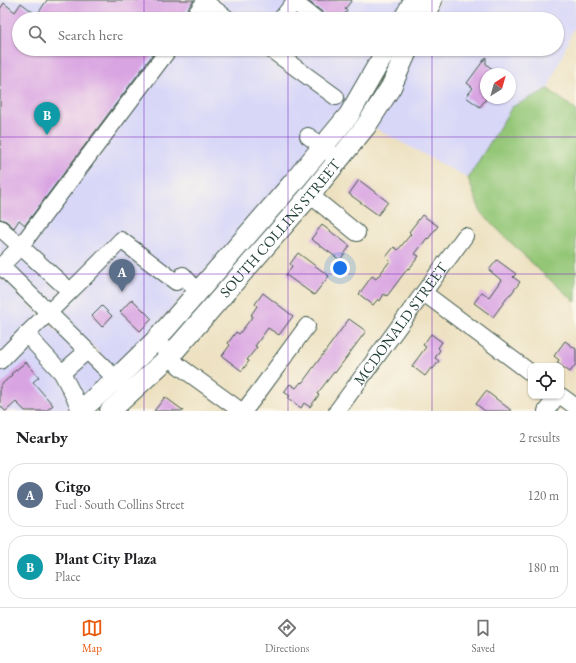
<!DOCTYPE html>
<html lang="en">
<head>
<meta charset="utf-8">
<style>
  :root { --surface:#fff; --page:#f2f2f2; --text:#202124; --muted:#757577; --line:#e0e0e0; --accent:#ea580c }
  body { margin:0; font-family:"EB Garamond",serif; background:var(--page); color:var(--text) }
  .controls { position:absolute; right:12px; bottom:12px; display:grid; overflow:hidden; border-radius:8px; box-shadow:0 1px 3px #0004 }
  .controls button { width:36px; height:36px; display:grid; place-items:center; padding:0; border:0; border-bottom:1px solid var(--line); background:var(--surface); color:var(--text); font:20px sans-serif }
  .compass { position:absolute; left:480px; top:68px; width:36px; height:36px; border-radius:50%; background:var(--surface); box-shadow:0 1px 3px #0004; rotate:37deg }
  .you { position:absolute; left:340px; top:268px; width:14px; height:14px; margin:-10px; border:3px solid #fff; border-radius:50%; background:#1a73e8; box-shadow:0 0 0 6px #1a73e833 }
  .badge { display:grid; place-items:center; width:26px; height:26px; border-radius:50%; background:var(--accent); color:#fff; font-size:13px; font-weight:700 }
  .pin { position:absolute; translate:-50% -33px; filter:drop-shadow(0 1px 2px #0008) }
  .pin::after { content:''; position:absolute; top:21px; width:14px; height:12px; background:inherit; clip-path:polygon(0 0,100% 0,50% 100%) }
  .list { margin:0; padding:0; list-style:none }
  h2 { display:flex; justify-content:space-between; align-items:center; height:52px; margin:0; padding:0 16px; font-size:17px }
  h2 small { font-size:13px; font-weight:400; color:var(--muted) }
  .list li { display:grid; grid-template-columns:26px 1fr auto; gap:12px; align-items:center; box-sizing:border-box; height:64px; margin:0 8px 8px; padding:0 8px; border:1px solid var(--line); border-radius:16px }
  .list b { display:block; font-size:15px; white-space:nowrap }
  .list p { margin:0; font-size:13px; white-space:nowrap; color:var(--muted) }
  .list em { font-size:13px; font-style:normal; color:var(--muted) }
  .icon { flex:none; width:22px; height:22px; fill:none; stroke:currentColor; stroke-width:2; stroke-linecap:round; stroke-linejoin:round }
  .map { position:relative; flex:none; width:576px; height:411px; overflow:hidden }
  .search { position:absolute; background:var(--surface); box-shadow:0 1px 3px #0004; left:12px; right:12px; top:12px; height:44px; display:flex; align-items:center; gap:10px; box-sizing:border-box; padding:0 14px; border-radius:22px; color:var(--muted); font-size:15px }
  .sheet { height:196px; background:var(--surface) }
  nav { display:flex; justify-content:space-around; align-items:center; box-sizing:border-box; height:56px; border-top:1px solid var(--line); background:var(--surface); font-size:11px; color:var(--muted) }
  nav a { display:grid; justify-items:center; gap:2px }
  nav .on { color:var(--accent) }
  .map>svg:first-child { display:block }
</style>
</head>
<body>
<div class="map">
<svg width="576" height="411" viewBox="0 0 576 411">
  <rect width="100%" height="100%" fill="#fbf7ec"/>
  <filter id="ink" filterUnits="userSpaceOnUse"><feTurbulence type="fractalNoise" baseFrequency=".025" numOctaves="2"/><feDisplacementMap in="SourceGraphic" scale="8" xChannelSelector="R" yChannelSelector="G"/><feConvolveMatrix kernelMatrix="1 2 1 2 8 2 1 2 1" color-interpolation-filters="sRGB"/></filter>
  <filter id="wash" filterUnits="userSpaceOnUse"><feTurbulence type="fractalNoise" baseFrequency=".012" numOctaves="4" result="noise"/><feDisplacementMap in="SourceGraphic" scale="16" xChannelSelector="R" yChannelSelector="G"/><feGaussianBlur stdDeviation="0.9" result="paint"/><feColorMatrix in="noise" values="0 0 0 0 0 0 0 0 0 0 0 0 0 0 0 0 0 1.4 0 .05"/><feComposite in="paint" operator="in"/></filter>
  <g filter="url(#wash)">
    <rect width="100%" height="100%" fill="#ede1c1"/>
    <path fill="#d8d7f8" fill-rule="evenodd" d="M0 0H407L396 19H19V49H380L343 111 286 181 117 370 0 255Z
      M439 0H576V23L548 89 512 107 468 178 373 127 415 49H557V19H430ZM486 74H510V98H486Z
      M0 275 106 379 70 411H0Z"/>
    <path fill="#93c676" stroke="#598255" d="M548 89 576 110V302L542 273 481 213 468 178 512 107Z"/>
    <g id="blocks">
      <path fill="#d9a4e2" d="M47 0H194L180 19H19V49H157L25 225 19 220 14 228 6 221 0 219V9L4 3 15 12 21 3 37 15Z
        M307 0H352L345 9 347 11 341 19H331Z
        M486 57V64L499 74H486V99L480 107 466 97 473 88 467 83Z
        M359 180 388 202 378 215 349 194Z
        M422 215 438 226 428 239 427 238 415 254 419 256 409 269 408 268 387 296 384 294 380 301 378 299 373 305 359 294 372 276 376 279 390 261 386 257 394 247 398 250 411 234 409 232Z
        M322 225 350 246 340 260 311 239Z
        M298 253 329 276 314 295 286 275 292 266 290 264Z
        M497 260 516 274 513 277 520 282 511 294H510L493 317 474 303 482 292 489 297 501 280 489 270Z
        M263 293 293 316 279 335 268 328 255 346 257 347 247 360 249 361 242 371 222 356 230 345 228 343 236 332 239 334 253 316 251 315 257 306 255 304Z
        M132 299 152 319 140 331 120 312Z
        M102 306 112 316 102 327 92 316Z
        M349 319 366 331 335 373 334 372 317 394 319 395 310 407 304 403 301 408 288 398 290 396 284 392 290 384 296 388 301 382 302 383 335 338Z
        M431 334 442 342 438 348 440 350 435 358 439 361 433 369 431 368 425 376 412 366 426 347 423 345Z
        M565 341 576 349V364L570 372 557 363 559 360 554 356Z
        M26 362 39 377 33 382 53 405 46 411H25L16 402 6 411H5L0 405V386L12 375 11 374Z
        M486 391 512 411H485L476 404Z
        M165 397 184 411H154Z"/>
    </g>
  </g>
  <g filter="url(#ink)">
    <use href="#blocks" fill-opacity="0" stroke="#3e5649" stroke-width="1"/>
    <g fill="none" stroke-linecap="round" stroke-linejoin="round">
      <g stroke="#3e5649" stroke-width="18">
        <g id="minor">
          <path d="M205 2 228 19"/>
          <path d="M294 2 316 19"/>
          <path d="M192 19 206 0"/>
          <path d="M281 19 296 0"/>
          <path d="M270 49 336 97"/>
          <path d="M308 136 323 147 331 154"/>
          <path d="M310 195 357 233"/>
          <path d="M0 228 70 291"/>
          <path d="M0 265 116 379 125 387"/>
          <path d="M1 266 20 247 169 49"/>
          <path d="M183 275 198 292"/>
          <path d="M424 293 531 373"/>
          <path d="M26 334 62 373 81 410"/>
          <path d="M156 340 179 366 241 411"/>
          <path d="M0 361C39 320 82 282 121 240L176 282"/>
          <path d="M62 373 87 351"/>
          <path d="M561 396 576 407"/>
          <path d="M244 411 260 390 307 326"/>
          <path id="s1" d="M337 411 465 236"/>
          <path d="M546 411 557 396"/>
        </g>
      </g>
      <g stroke="#3e5649" stroke-width="22">
        <g id="major">
          <path d="M404 19 414 0"/>
          <path d="M423 19 432 0"/>
          <path d="M80 411 116 379 156 340 291 185 349 115 387 49"/>
          <path id="s2" d="M110 411 170 356 310 195 366 126 391 87 408 49"/>
        </g>
      </g>
      <use href="#minor" stroke="#fff" stroke-width="16"/>
      <use href="#major" stroke="#fff" stroke-width="20"/>
    </g>
  </g>
  <path fill="none" stroke="#7b2cbf" stroke-width="1" stroke-opacity="0.55" d="M144 0V19M288 0V19M432 0V19M144 49V411M288 49V411M432 49V411M0 137H576M0 274H576"/>
  <g text-anchor="middle" stroke-width="3" stroke-linejoin="round" paint-order="stroke">
    <g font-size="15" fill="#1f3d34" stroke="#fbf7ec">
      <text dy="5" stroke="none"><textPath href="#s2" startOffset="250">SOUTH COLLINS STREET</textPath></text>
      <text dy="5" stroke="none"><textPath href="#s1" startOffset="108">MCDONALD STREET</textPath></text>
    </g>
  </g>
</svg>
<div class="controls">
<button><svg class="icon" aria-label="locate" viewBox="0 0 24 24"><circle cx="12" cy="12" r="6"/><path d="M12 2v4M12 18v4M2 12h4M18 12h4"/></svg></button>
</div>
<svg class="compass" viewBox="-18 -18 36 36"><path d="M0-13l5 13h-10z" fill="#e53935"/><path d="M0 13l5-13h-10z" fill="#757577"/></svg>
<div class="you"></div>
<div class="pin badge" style="left:122px;top:292px;background:#5c6f8a">A</div>
<div class="pin badge" style="left:47px;top:135px;background:#0f9aa8">B</div>
<div class="search"><svg class="icon" aria-label="search" viewBox="0 0 24 24"><circle cx="10" cy="10" r="6"/><path d="M15 15l6 6"/></svg>Search here</div>
</div>
<section class="sheet">
<h2>Nearby<small>2 results</small></h2>
<ul class="list">
<li><span class="badge" style="background:#5c6f8a">A</span><div><b>Citgo</b><p>Fuel · South Collins Street</p></div><em>120 m</em></li>
<li><span class="badge" style="background:#0f9aa8">B</span><div><b>Plant City Plaza</b><p>Place</p></div><em>180 m</em></li>
</ul>
</section>
<nav>
<a class="on"><svg class="icon" aria-label="map" viewBox="0 0 24 24"><path d="M3 6l6-2 6 2 6-2v14l-6 2-6-2-6 2zM9 4v14M15 6v14"/></svg>Map</a>
<a><svg class="icon" aria-label="directions" viewBox="0 0 24 24"><path d="M12 3l9 9-9 9-9-9zM9 14v-3h6M13 9l2 2-2 2"/></svg>Directions</a>
<a><svg class="icon" aria-label="saved" viewBox="0 0 24 24"><path d="M7 4h10v16l-5-4-5 4z"/></svg>Saved</a>
</nav>
</body>
</html>
